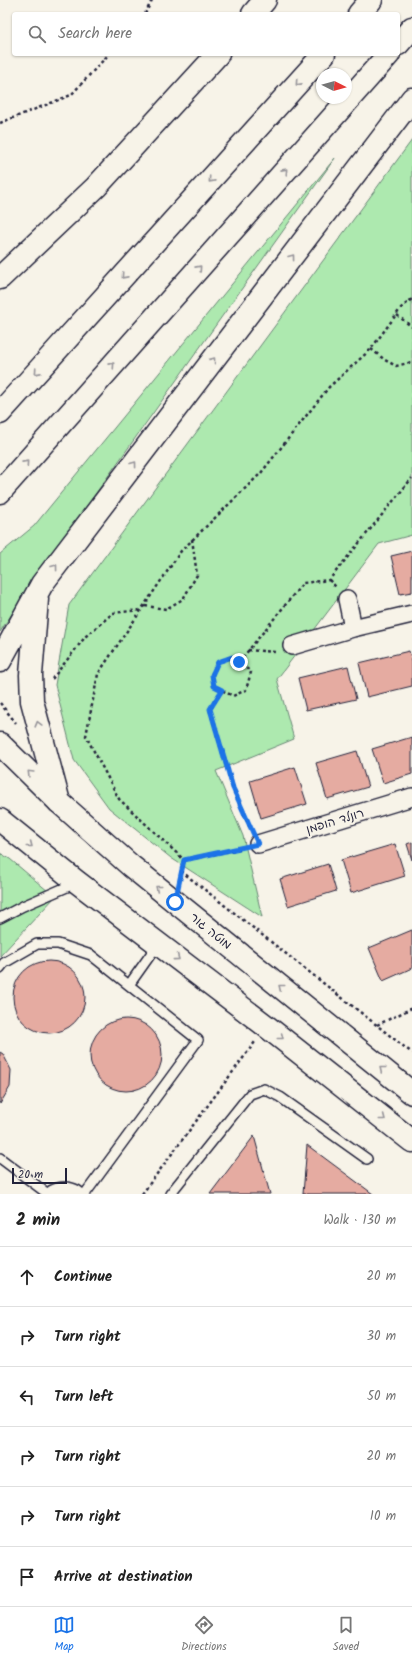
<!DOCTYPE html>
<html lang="en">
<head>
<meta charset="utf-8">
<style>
  :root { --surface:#fff; --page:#f2f2f2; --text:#222; --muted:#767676; --line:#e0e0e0; --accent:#1a73e8 }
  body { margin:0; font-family:Kalam,"Playpen Sans Hebrew",sans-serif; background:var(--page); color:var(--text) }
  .compass { position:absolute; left:316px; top:68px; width:36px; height:36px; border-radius:50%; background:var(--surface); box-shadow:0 1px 3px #0004; rotate:96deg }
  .scale { position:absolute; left:12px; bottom:10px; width:55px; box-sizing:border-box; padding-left:4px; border:2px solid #22223b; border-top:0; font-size:11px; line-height:14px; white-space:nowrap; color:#22223b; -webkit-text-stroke:3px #f7f3e8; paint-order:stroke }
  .stop { position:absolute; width:12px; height:12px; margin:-9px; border:3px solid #1a73e8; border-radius:50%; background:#fff }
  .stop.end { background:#1a73e8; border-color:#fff; box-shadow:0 1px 4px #0008 }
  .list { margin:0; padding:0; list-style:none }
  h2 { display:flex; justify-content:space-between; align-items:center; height:52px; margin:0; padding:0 16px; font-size:17px }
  h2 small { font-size:13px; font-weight:400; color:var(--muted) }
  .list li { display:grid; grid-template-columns:26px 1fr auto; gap:12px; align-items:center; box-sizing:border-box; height:60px; padding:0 16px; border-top:1px solid var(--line) }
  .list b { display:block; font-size:15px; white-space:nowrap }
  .list em { font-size:13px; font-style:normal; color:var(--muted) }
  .icon { flex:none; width:22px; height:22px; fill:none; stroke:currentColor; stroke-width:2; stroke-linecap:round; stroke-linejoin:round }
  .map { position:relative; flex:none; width:412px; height:1194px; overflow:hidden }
  .search { position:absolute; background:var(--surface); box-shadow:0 1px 3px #0004; left:12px; right:12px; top:12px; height:44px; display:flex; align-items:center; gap:10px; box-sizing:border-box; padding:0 14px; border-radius:4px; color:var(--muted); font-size:15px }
  .sheet { height:412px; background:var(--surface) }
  nav { display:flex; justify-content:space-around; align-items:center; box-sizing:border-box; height:56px; border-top:1px solid var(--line); background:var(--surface); font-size:11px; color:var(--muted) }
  nav a { display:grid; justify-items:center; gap:2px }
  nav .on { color:var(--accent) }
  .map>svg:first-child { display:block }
</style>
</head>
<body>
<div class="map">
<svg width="412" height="1194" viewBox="0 0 412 1194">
  <rect width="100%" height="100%" fill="#f7f3e8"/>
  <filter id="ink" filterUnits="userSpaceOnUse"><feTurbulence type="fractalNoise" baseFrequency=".025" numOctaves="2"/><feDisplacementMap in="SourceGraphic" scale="8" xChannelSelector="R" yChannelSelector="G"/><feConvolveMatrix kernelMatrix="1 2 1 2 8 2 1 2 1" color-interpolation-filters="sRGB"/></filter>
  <g filter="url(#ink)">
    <path fill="#ade9af" stroke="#688675" d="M412 140V535L379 544 277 679 294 739 216 771 243 836 262 917 171 858 109 808 74 760 55 685 69 605Z
      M335 158 34 580 0 632V554L34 526Z
      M0 853 10 859 55 897 0 956Z"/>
    <path fill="#e5aba1" stroke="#22223b" d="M412 551V592L400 594 391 556Z
      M409 651 412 662V686L367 697 359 663Z
      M348 666 356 699 306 710 298 678Z
      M412 737V774L383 783 372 749Z
      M357 751 368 787 327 799 316 763Z
      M295 767 307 804 261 818 250 781Z
      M412 842V860L407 844Z
      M395 844 405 876 351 893 341 860Z
      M328 864 336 891 288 906 280 879Z
      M412 930V968L383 981 369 948Z
      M13 997a36 36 0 1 1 72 0a36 36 0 1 1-72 0Z
      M90 1055a36 36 0 1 1 72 0a36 36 0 1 1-72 0Z
      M0 1052 3 1054 11 1070 10 1087 0 1104Z
      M254 1136 270 1194H210Z
      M307 1145 373 1194H303Z"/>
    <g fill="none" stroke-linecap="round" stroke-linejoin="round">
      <g stroke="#22223b" stroke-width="12">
        <path id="service" d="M0 918 23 906 76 883
          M0 968 4 963 37 944H58L91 955 198 1040 85 1194
          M129 985 158 944
          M0 1158 48 1194
          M170 1194 250 1094 264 1089 280 1097 367 1159"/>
      </g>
      <g stroke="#22223b" stroke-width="20">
        <path id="minor" d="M347 599 353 628 412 614
          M292 646 353 628
          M258 844 412 797
          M53 1194C61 1190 68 1190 76 1194"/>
      </g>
      <g stroke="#22223b" stroke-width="25">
        <path id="tertiary" d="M253 14 265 0
          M0 278 96 187 218 54"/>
      </g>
      <g stroke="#22223b" stroke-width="25">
        <path id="secondary" d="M0 744 59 802 131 866 412 1093
          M0 820 77 882 266 1026 412 1141"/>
      </g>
      <g stroke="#22223b" stroke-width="25">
        <path id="motorway" d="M359 14 371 0
          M398 44 412 28
          M0 413 324 54
          M0 492 389 54
          M37 599 31 675 32 701 59 802
          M0 661 42 584 412 99"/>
      </g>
      <path stroke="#22223b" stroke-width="2.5" stroke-dasharray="3 3" stroke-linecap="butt" d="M145 14 152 0
        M0 123 71 95 109 54
        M397 315 412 327
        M371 349 385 360 396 366 412 362
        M329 580 336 587
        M145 606 166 609 183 599 197 575 192 539
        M248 650 276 652
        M232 657 251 672 246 690 233 696 214 686 212 675 218 662Z
        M239 662 303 583 329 580 412 478
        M52 679 86 636 113 613 140 610
        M222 690 210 709 233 788 251 829
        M0 703 16 723
        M184 860 242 848
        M181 871 412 1053
        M180 880 184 860 119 799 86 736 98 674 181 551 261 473 329 387 371 349 401 308 412 299
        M377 1025 412 1008
        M142 1194 255 1042"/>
      <use href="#service" stroke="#f7f3e8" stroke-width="9"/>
      <use href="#minor" stroke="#f7f3e8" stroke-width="17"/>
      <use href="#tertiary" stroke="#f7f3e8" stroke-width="22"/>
      <use href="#secondary" stroke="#f7f3e8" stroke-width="22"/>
      <use href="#motorway" stroke="#f7f3e8" stroke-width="22"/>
    </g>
    <defs><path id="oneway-chevron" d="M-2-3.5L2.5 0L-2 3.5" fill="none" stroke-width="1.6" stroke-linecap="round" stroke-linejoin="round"/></defs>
    <g stroke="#97959a">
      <use href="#oneway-chevron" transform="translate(298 83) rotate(132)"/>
      <use href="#oneway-chevron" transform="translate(285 171) rotate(-48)"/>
      <use href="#oneway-chevron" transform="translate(211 180) rotate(132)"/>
      <use href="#oneway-chevron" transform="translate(292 257) rotate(-53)"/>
      <use href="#oneway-chevron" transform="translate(199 268) rotate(-48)"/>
      <use href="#oneway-chevron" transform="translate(124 276) rotate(132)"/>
      <use href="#oneway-chevron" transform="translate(213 360) rotate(-53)"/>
      <use href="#oneway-chevron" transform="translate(112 365) rotate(-48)"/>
      <use href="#oneway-chevron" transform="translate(37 372) rotate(132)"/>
      <use href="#oneway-chevron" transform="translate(26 463) rotate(-48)"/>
      <use href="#oneway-chevron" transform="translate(134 464) rotate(-53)"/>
      <use href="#oneway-chevron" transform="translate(55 567) rotate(-53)"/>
      <use href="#oneway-chevron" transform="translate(38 724) rotate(-105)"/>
      <use href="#oneway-chevron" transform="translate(30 773) rotate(-135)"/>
      <use href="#oneway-chevron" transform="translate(30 845) rotate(38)"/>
      <use href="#oneway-chevron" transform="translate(158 888) rotate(-141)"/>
      <use href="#oneway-chevron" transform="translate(177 958) rotate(37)"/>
      <use href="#oneway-chevron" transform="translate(281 987) rotate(-141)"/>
      <use href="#oneway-chevron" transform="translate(281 1037) rotate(38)"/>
      <use href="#oneway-chevron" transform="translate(382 1069) rotate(-141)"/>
      <use href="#oneway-chevron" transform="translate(383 1118) rotate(38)"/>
    </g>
  </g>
  <g fill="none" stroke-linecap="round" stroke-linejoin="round" filter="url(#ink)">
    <path stroke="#1a73e8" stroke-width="5" d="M175 902 184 860 258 844 233 788 210 709 222 690 214 686 212 675 218 662 232 657 239 662"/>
  </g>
  <g text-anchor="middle" stroke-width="4" stroke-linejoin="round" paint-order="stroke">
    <g font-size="12" fill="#22223b" stroke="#f7f3e8">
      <text transform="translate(335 821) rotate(-17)" y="4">רונלד הופמן</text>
      <text transform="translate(211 931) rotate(39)" y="4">מוטה גור</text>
    </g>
  </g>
</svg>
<svg class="compass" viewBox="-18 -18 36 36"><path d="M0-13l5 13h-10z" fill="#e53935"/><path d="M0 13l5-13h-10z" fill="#767676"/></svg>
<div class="scale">20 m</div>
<div class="stop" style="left:175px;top:902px"></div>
<div class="stop end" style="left:239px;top:662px"></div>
<div class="search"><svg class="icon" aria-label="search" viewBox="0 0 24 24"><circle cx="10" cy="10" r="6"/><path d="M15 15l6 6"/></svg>Search here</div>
</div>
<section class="sheet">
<h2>2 min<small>Walk · 130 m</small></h2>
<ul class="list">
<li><svg class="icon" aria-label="ahead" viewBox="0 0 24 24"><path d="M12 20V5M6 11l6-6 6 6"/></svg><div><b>Continue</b></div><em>20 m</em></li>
<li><svg class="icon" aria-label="right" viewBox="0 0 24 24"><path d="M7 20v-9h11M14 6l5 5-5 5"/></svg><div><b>Turn right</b></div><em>30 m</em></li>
<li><svg class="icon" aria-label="left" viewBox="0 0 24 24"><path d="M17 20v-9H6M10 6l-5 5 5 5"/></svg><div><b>Turn left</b></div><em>50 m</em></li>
<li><svg class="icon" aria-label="right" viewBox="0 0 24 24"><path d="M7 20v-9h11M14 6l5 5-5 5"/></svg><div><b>Turn right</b></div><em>20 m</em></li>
<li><svg class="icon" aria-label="right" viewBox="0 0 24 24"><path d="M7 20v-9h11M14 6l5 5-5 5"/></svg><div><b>Turn right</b></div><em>10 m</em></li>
<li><svg class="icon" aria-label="arrive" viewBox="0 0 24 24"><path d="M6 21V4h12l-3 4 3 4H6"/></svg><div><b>Arrive at destination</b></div></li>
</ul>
</section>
<nav>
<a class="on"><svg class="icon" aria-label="map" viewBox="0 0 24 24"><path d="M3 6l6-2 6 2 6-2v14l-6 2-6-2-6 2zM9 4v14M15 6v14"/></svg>Map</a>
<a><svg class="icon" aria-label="directions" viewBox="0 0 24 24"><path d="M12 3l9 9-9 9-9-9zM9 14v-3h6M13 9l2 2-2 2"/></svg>Directions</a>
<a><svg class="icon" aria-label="saved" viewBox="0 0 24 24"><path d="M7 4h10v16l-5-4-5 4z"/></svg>Saved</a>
</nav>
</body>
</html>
